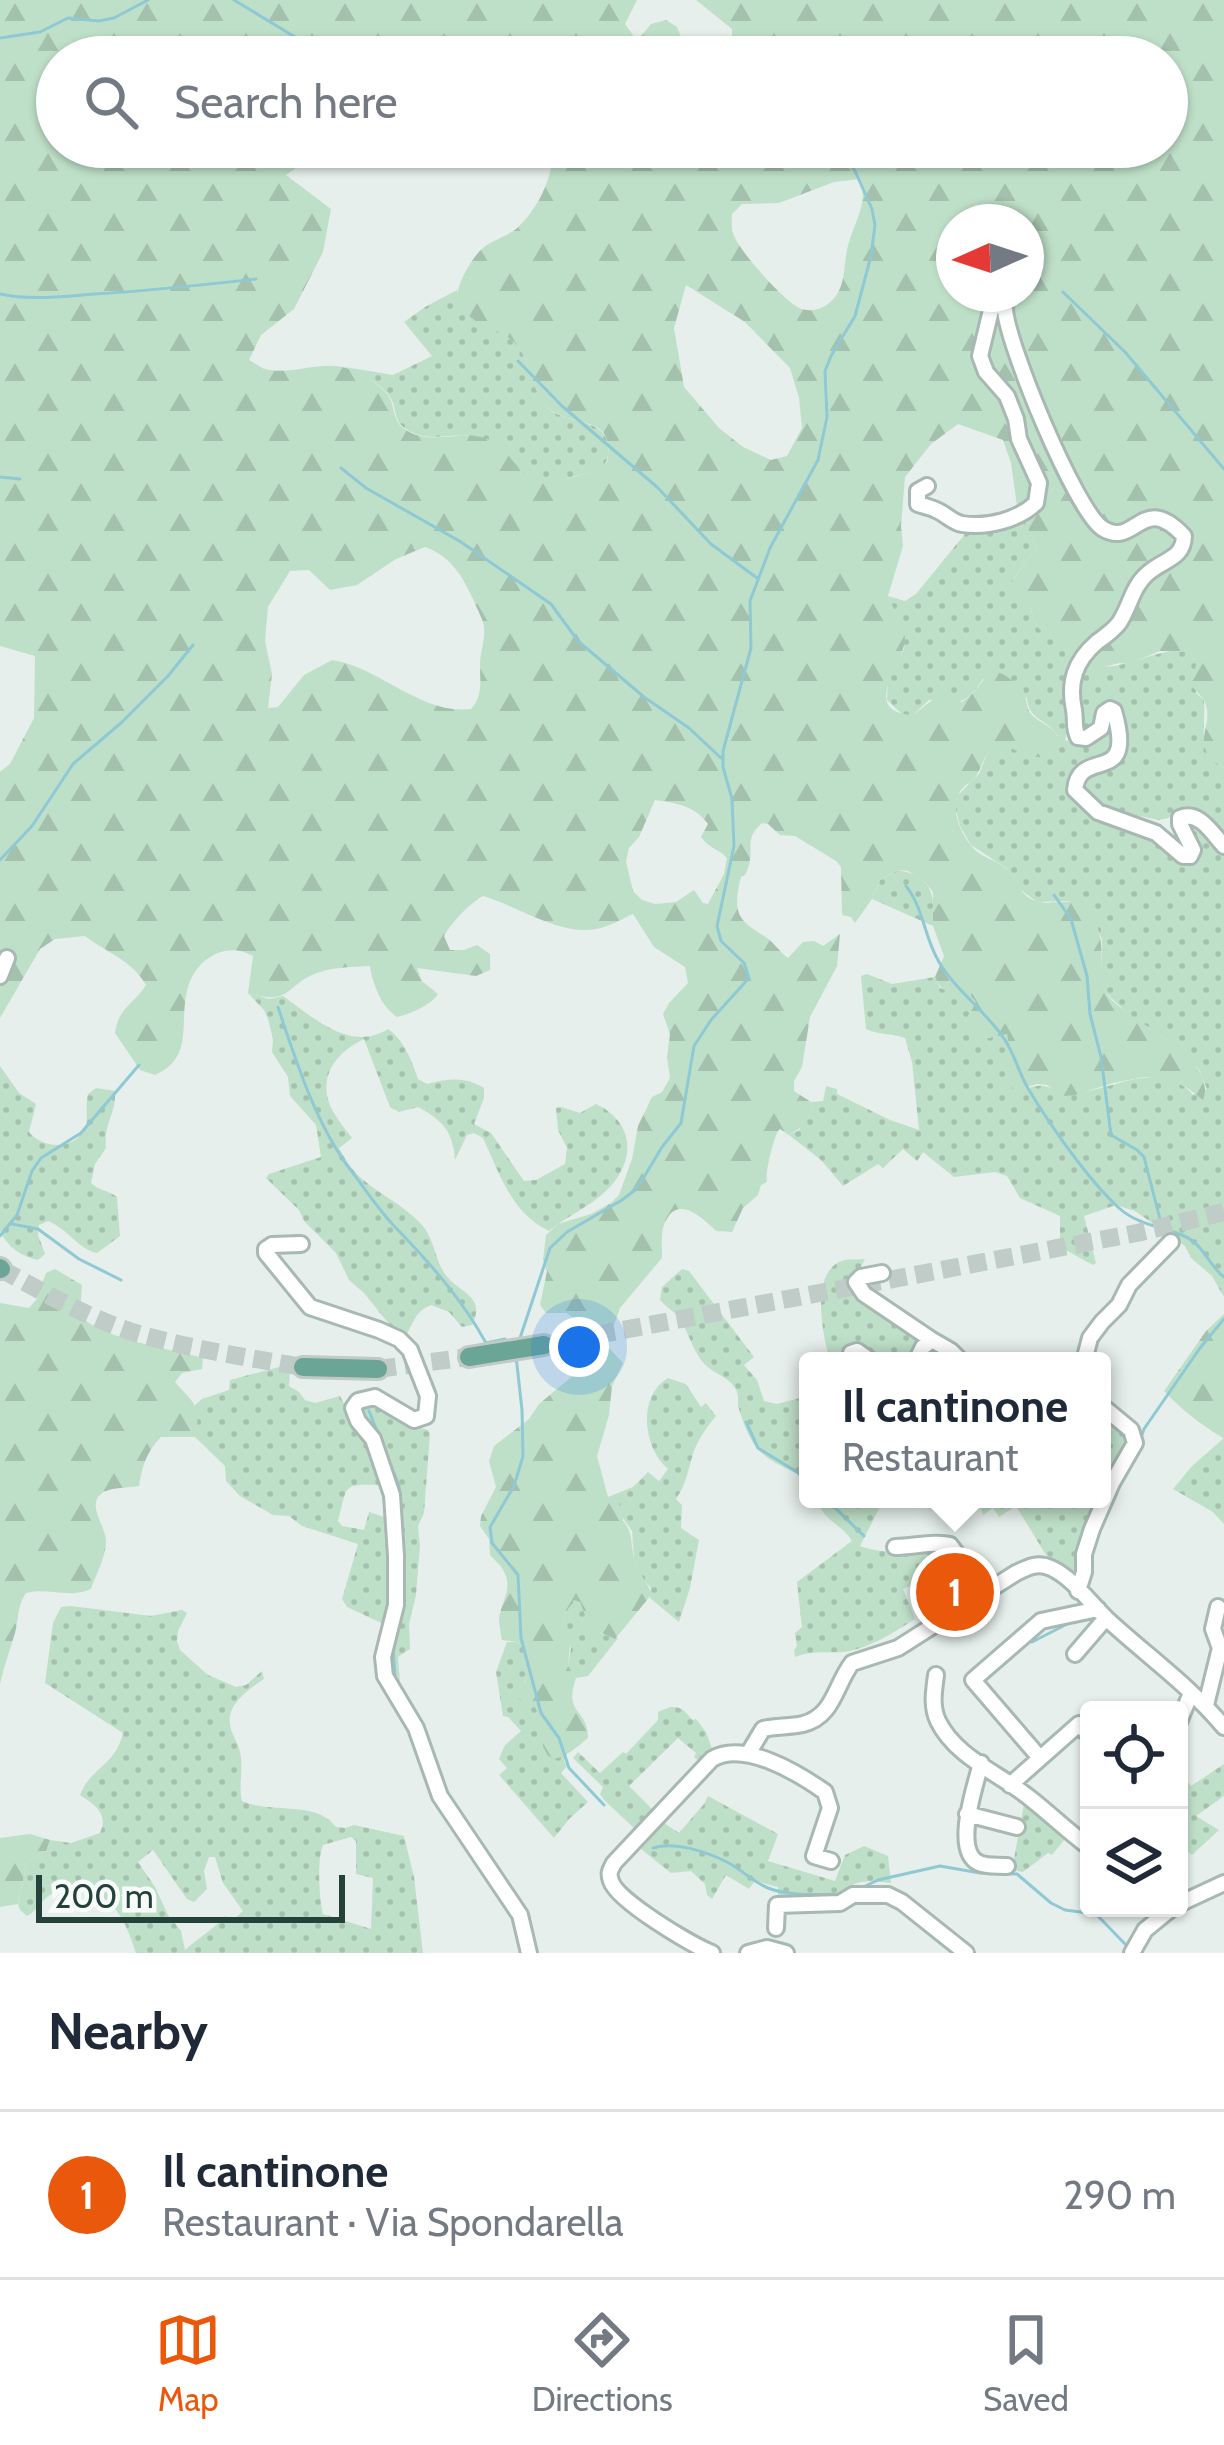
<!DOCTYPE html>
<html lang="en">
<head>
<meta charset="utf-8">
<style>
  :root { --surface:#fff; --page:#f2f2f3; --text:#1f2937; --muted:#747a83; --line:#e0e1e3; --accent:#ea580c }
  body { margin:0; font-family:Cabin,sans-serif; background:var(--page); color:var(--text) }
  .controls { position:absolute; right:36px; bottom:36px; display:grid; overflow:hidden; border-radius:12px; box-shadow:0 3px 9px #0004 }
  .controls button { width:108px; height:108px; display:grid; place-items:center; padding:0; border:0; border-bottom:3px solid var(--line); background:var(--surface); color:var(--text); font:60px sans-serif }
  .compass { position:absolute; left:936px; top:204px; width:108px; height:108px; border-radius:50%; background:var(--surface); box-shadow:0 3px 9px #0004; rotate:267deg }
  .scale { position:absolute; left:36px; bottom:30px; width:309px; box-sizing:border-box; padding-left:12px; border:6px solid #24423a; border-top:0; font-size:33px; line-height:42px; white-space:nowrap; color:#24423a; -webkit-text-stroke:9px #f7fbf9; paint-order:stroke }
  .you { position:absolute; left:579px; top:1347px; width:42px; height:42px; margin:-30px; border:9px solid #fff; border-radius:50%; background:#1a73e8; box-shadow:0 0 0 18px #1a73e833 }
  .badge { display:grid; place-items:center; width:78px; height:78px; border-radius:50%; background:var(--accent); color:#fff; font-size:39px; font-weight:700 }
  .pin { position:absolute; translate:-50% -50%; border:6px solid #fff; box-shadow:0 3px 12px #0006 }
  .popup { position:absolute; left:799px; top:1352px; width:312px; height:156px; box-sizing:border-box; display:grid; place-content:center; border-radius:12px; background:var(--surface); filter:drop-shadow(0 3px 9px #0005); font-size:39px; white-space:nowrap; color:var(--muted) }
  .popup b { font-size:45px; color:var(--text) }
  .popup::after { content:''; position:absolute; left:50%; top:100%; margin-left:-24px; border:24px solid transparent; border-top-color:var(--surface) }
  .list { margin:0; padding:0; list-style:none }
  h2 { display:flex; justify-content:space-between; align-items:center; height:156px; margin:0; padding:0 48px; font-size:51px }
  h2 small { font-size:39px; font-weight:400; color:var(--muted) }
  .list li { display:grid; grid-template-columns:78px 1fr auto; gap:36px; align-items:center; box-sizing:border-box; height:168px; padding:0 48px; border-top:3px solid var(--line) }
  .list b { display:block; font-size:45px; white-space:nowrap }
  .list p { margin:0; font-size:39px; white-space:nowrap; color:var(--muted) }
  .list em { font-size:39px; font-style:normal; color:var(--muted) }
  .icon { flex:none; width:66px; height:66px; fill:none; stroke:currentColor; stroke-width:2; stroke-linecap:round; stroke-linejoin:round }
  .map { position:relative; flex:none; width:1224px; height:1953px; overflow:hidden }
  .search { position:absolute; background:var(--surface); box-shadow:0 3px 9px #0004; left:36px; right:36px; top:36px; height:132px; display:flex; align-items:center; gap:30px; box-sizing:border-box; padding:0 42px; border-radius:66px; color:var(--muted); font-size:45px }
  .sheet { height:324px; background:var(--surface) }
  nav { display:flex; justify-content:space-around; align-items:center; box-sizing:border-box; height:168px; border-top:3px solid var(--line); background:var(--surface); font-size:33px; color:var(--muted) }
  nav a { display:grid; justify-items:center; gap:6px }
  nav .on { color:var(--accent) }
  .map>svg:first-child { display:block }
</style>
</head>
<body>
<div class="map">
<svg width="1224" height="1953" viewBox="0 0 1224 1953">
  <defs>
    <pattern id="grass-dots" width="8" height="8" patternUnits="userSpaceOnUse" patternTransform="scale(3)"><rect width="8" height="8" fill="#bfe0c8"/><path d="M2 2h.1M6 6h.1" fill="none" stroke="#a4c1ad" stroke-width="1.8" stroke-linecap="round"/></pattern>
    <pattern id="forest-firs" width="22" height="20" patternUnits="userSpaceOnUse" patternTransform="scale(3)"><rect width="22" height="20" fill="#bfe0c8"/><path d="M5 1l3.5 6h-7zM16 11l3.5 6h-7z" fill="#a4c1ad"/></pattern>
  </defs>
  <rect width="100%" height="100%" fill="#e6efeb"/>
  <path fill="url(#grass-dots)" fill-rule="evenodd" d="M457 290C463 325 497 323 516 344 532 362 532 394 549 409 569 426 612 416 608 454 607 469 594 471 582 474 568 478 551 485 537 480 520 475 515 460 502 450 496 445 485 440 478 438 455 430 429 445 406 429 392 420 398 409 390 397 382 383 358 374 345 367L393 375 432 356 404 322 425 307Z
    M1024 519 1037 547 1011 583 1029 605 1036 625 1075 658C1069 672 1063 684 1065 699 1067 715 1070 723 1065 740L1075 743 1109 715 1116 749 1074 774 1071 781 1073 794 1163 843 1190 863 1197 860 1200 854 1188 821 1192 820 1224 850V1297L1212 1276 1191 1258 1185 1246 1135 1211 1116 1205 1084 1216 1096 1263 1093 1265 1060 1247V1216L1020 1198 1007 1176 995 1172 954 1177 923 1152 917 1161 903 1149 883 1168 878 1164 843 1186 821 1160 789 1135 799 1130 813 1108 811 1102 823 1101 826 1086 837 1089V1094L890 1120 919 1130 912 1062 905 1038C891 1033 879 1035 866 1029L861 976 867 974 892 984 935 977 940 988 959 994H969L976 1002 965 1022 988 1038 1007 1033 1010 1044 1005 1065 1027 1089C1047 1079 1058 1096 1083 1092 1117 1087 1164 1060 1193 1095L1207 1089 1199 1069 1166 1039 1128 1014 1105 992 1102 979V939L1089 911 1068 901 1037 902 1018 888 1006 868 971 845 960 826 955 807 957 796 979 774 987 754 1006 746 1018 750 1058 737C1049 719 1028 721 1027 698L983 679C965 706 960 703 929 700L913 715H903L887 700 888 678 904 649V622L896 615 888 596 905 601 916 594 969 529Z
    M1181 650 1190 652 1197 661 1196 693 1204 700C1206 729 1196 751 1224 768V838L1201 813 1192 809H1182L1168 818 1159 820 1140 816 1128 818 1103 811 1079 790V779L1109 763 1119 762 1127 745 1115 706 1096 726 1087 729 1079 725 1073 696 1081 663C1115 676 1146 652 1181 650Z
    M898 870C933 877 935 894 933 926L872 899 880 880Z
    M248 993 269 999 283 996C313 1017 350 1053 388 1029 404 1040 412 1061 418 1079L427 1084C448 1079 463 1076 484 1088V1098L474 1124 491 1133 524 1181 536 1180 565 1164 567 1148 558 1130 556 1108 561 1107 580 1113 596 1104C636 1123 636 1162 606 1191 589 1207 567 1216 549 1231 511 1213 500 1174 483 1138L474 1133 467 1135 455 1160C453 1131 443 1121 418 1107L399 1112 390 1107 364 1039C334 1053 315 1081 334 1113 339 1122 346 1130 352 1138L339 1148C345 1159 352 1170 361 1178 380 1195 404 1205 421 1224 435 1239 434 1258 445 1274 458 1293 487 1295 472 1325L462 1327 449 1312 431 1305C416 1311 414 1321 407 1334H397L364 1293 349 1280 336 1253 304 1221 299 1210 266 1178 269 1174 321 1157 316 1125 290 1096 288 1077 272 1052 273 1039 268 1019 264 1010Z
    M0 1066 19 1093 36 1104 29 1132C43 1150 79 1151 86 1124 88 1115 85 1104 88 1094L96 1088 115 1091C117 1113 103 1123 106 1148L95 1164 91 1183C99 1191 108 1190 117 1197L120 1236 97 1253C79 1250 68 1229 48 1221L39 1225 38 1235 45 1254 38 1260C20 1256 8 1247 0 1231Z
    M865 1259 854 1280 923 1341 912 1361H873L856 1347 848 1361H830C823 1336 808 1269 845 1260 851 1259 858 1260 865 1259Z
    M682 1269 689 1271 754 1357 744 1365 757 1380 764 1401 777 1404 808 1396V1479C766 1458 754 1458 739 1409 737 1404 739 1397 737 1392 732 1379 718 1375 709 1368 694 1356 690 1335 680 1319 675 1312 666 1307 660 1300L662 1287Z
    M279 1367 290 1368 289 1386 299 1392 305 1400 315 1403 340 1396 378 1469 380 1485C341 1484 348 1485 338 1521L342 1526 364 1530 369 1512 384 1517 389 1527 386 1547 390 1608 388 1626 347 1607 342 1599 358 1544 302 1526 289 1516 273 1515 240 1496 226 1481 225 1466 195 1437V1405L202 1399 229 1390 230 1380Z
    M668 1378 686 1384 701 1407 706 1403 716 1416C707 1427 699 1438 694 1451 688 1469 687 1483 676 1499L682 1505 681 1528 699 1540 690 1588 679 1622 650 1598 651 1588 642 1578 634 1559 632 1531 608 1497 633 1487 648 1472 659 1481 668 1469C643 1448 637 1396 668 1378Z
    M368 1405 382 1407 412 1426 428 1430 430 1434 424 1513 418 1526 420 1546 416 1595 409 1624 410 1649 398 1657 401 1697 387 1662 396 1507 359 1412 360 1407Z
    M1102 1410 1125 1428 1131 1443 1079 1575 1072 1577 1069 1567 1046 1555 1016 1506 999 1517 993 1508 983 1515 978 1499H1102Z
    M1224 1438V1524L1213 1512 1173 1489 1192 1466Z
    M818 1499H884L860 1546C883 1555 918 1551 944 1554L955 1566 951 1570 903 1589 915 1619C895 1632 866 1650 843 1652 825 1653 812 1650 795 1657L794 1650 797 1646 795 1633 802 1627 797 1582 852 1541C843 1525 820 1519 818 1499Z
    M574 1599 580 1602C591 1624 591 1634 618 1638L588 1676 576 1678 568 1666 571 1648 563 1617Z
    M71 1606 151 1616 182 1610 187 1613 178 1631 177 1641 180 1650 208 1675 236 1687 246 1685 262 1671 264 1679C249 1689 227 1704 230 1724 231 1734 238 1742 240 1752 244 1769 238 1785 242 1801 270 1814 317 1800 336 1827L345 1828 354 1825 404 1836 414 1877 423 1953H136C126 1922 113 1890 75 1891 73 1891 59 1892 56 1892 43 1896 39 1910 27 1916L20 1910 18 1904 27 1862 46 1851 50 1840 71 1843 100 1833C109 1814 95 1805 80 1795 91 1767 116 1765 123 1733L45 1683 53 1623 61 1607ZM351 1837 356 1841V1874L373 1878 371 1929 323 1914C319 1900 317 1858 323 1845ZM153 1850 187 1899 194 1902 207 1889 204 1871 209 1857H215L223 1883 243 1911 232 1921 225 1916C213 1930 199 1937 185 1950L181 1931 168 1915 155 1887 138 1862Z
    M507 1642H518L531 1658 533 1671 524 1682 548 1734 542 1740 561 1755 567 1754 564 1761 567 1766 561 1773 588 1802 569 1819 554 1838 499 1775 507 1768 499 1759 505 1745 521 1731 508 1717 503 1716 496 1672Z
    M670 1707C684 1706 685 1713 693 1720L696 1719 706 1732 712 1749 699 1761 694 1757 696 1753 678 1738 629 1786 652 1809 634 1828 604 1800 600 1794 603 1787 573 1758 578 1752 600 1773 623 1752 626 1754 658 1720V1712Z
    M1224 1764V1796L1196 1816 1219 1830 1192 1855 1179 1845V1770L1191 1786Z
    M708 1796 778 1834 768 1861 835 1881 845 1855 864 1846 888 1856 891 1883C865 1881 856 1877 838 1898H789L778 1896V1887L755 1881 749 1889 726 1875 712 1899 707 1895 705 1884 691 1871 671 1873 641 1849 664 1823 679 1833 704 1804Z
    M1025 1798 1068 1835 1052 1855 1048 1853 1023 1872 1012 1870Z"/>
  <path fill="url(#forest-firs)" fill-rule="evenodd" d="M0 0H637L625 24 637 41 651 24 666 20 677 27 689 57H57V147H347L306 161 286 175 331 209 323 252 294 309 261 335 249 360C251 361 263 369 265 369 291 376 324 359 349 369 361 374 380 384 388 395 395 405 392 419 403 428 425 445 452 433 476 436 521 443 509 495 573 477 586 473 596 471 607 462 617 412 571 429 547 407 530 391 533 361 514 342 496 326 463 325 458 296 456 284 474 255 483 248 493 240 506 237 516 229 538 210 554 176 553 147H1167V57H696L719 52 732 44V29L696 0H1224V768C1185 745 1217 727 1204 700 1200 694 1194 690 1190 683L1197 662 1190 652 1160 651 1129 664 1119 663 1098 669 1088 668 1043 633 1036 625 1029 605 1018 602 1010 593 1011 583 1037 547 1017 506 1011 463 1003 440 958 424 931 444 905 477 901 526 903 546 888 596 896 614 904 622C905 633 906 642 902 652 893 675 866 713 913 715 936 698 933 694 962 702 975 694 981 681 992 671L1003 674 1023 688C1026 697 1026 707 1031 714 1040 724 1051 724 1058 737 1048 771 1030 753 1006 747L987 754C982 762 980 771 975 778 967 787 969 781 961 790 948 808 961 835 974 849 983 858 996 860 1005 868 1017 878 1019 896 1036 901 1053 907 1075 894 1089 911 1112 940 1093 980 1110 998 1134 1025 1219 1057 1203 1100L1186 1087 1166 1079 1145 1077 1113 1083 1075 1095 1065 1096 1047 1085 1037 1084 1016 1090C994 1077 1012 1054 1007 1034L988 1038 968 1033 965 1022 976 1002 969 994C952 995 942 994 935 977L944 956 933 926V892L925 882 908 871 898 870 880 880 872 899 855 923 851 917 842 915 841 867 836 861 795 836 780 835 768 824 762 823C743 840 755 847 748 868 742 885 743 867 739 885 733 917 741 921 767 938 775 944 780 952 788 958L803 942 814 941 823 946 840 934 837 966 810 1017 802 1067 794 1081V1091L811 1102 813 1108 803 1126 789 1135 780 1129 778 1131C773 1141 765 1172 767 1182L761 1185 758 1195 743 1208 732 1232 716 1231C700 1215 674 1192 663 1228 661 1237 662 1249 662 1258L620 1308 608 1342V1347L623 1363 612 1386 609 1415 597 1456 608 1497C621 1503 623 1506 623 1521 634 1534 630 1542 634 1558 638 1571 647 1583 652 1594L615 1639 590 1628 580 1602 574 1600 563 1617 571 1635 568 1666 576 1678C563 1715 588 1708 588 1738 571 1752 547 1775 542 1739L547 1733 535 1707 522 1702 518 1696C530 1669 539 1669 518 1642L502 1640C501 1635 499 1624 499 1619 501 1602 514 1588 503 1570 500 1564 494 1560 490 1555L489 1539 480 1526 481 1516 496 1487 489 1461 494 1446 529 1419 539 1404 575 1374 582 1347 580 1330 575 1320 567 1313H546L540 1305 547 1271 543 1260 546 1235 558 1224 591 1214 611 1203 619 1195 632 1159 638 1126 652 1097 662 1092 670 1078 667 1057 670 1034 663 1014 669 1003 688 983 685 967 654 947 633 914C622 919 608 927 596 929 561 936 517 906 483 896 469 904 452 922 444 936L450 950H464L477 945 490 954V970L476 976 417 968 422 981 438 994C431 1005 411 1014 397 1017 382 1007 372 983 370 966 354 967 335 967 320 972 285 983 293 1007 248 993L253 956C225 940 194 960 187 991 179 1024 194 1058 155 1075L140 1070 115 1033C118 1008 134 1004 146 985 132 960 107 953 85 936L55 939 40 949 0 1018V772L10 764 34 718 35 656 0 646ZM860 179C868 203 856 219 849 242 843 260 847 282 835 297 827 307 815 313 802 309 787 305 737 249 733 233 731 227 732 221 732 214L742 204 779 203 834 182ZM954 222H1026V294H954ZM686 285 745 322 790 368 799 398 802 428 787 456 771 460 743 447 719 428 684 387 674 328ZM425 547C451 556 463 577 474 601 477 610 483 618 484 628 485 640 480 653 480 665 480 682 483 696 471 709 420 715 380 667 332 660L304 675 278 707 268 708 272 674 265 641 268 607 290 571 309 570 330 590 357 585 396 559ZM655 800C677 803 695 806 708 824L701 837C711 850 718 848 727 858L724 874 708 904 703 903 694 890 676 902 655 904 642 900 633 891 626 862 629 848 639 837Z
    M55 1269 82 1285 80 1315C100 1339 172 1349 203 1358L202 1369 182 1373 175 1382C193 1403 202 1404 195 1437H161C147 1451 142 1466 139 1486 130 1488 118 1487 109 1490 81 1499 106 1525 106 1541 106 1557 96 1574 91 1589 69 1599 49 1587 26 1593 17 1606 19 1618 15 1633 10 1650 4 1666 0 1684V1303L29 1308 36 1300 46 1273Z
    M1224 1314V1438H1223C1200 1424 1183 1411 1164 1391L1206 1331Z
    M30 1834 50 1840 46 1851 27 1862 18 1904 0 1907V1838Z"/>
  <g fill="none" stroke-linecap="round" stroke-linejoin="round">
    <path stroke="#8ec9d4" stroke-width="3" d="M234 0 328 57
      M0 38 40 32 68 18 99 21 114 18 148 0
      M1063 292 1125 352 1224 469
      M0 294C31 301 64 296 95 294 149 291 202 285 256 279
      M518 361 562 406 657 487 711 544 757 578
      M341 468 366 488 461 542 551 604 578 641 644 697 689 728 721 758
      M0 477 20 479
      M0 860 32 826 73 764 121 723 168 676 193 645
      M906 886C924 909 924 937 939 962 956 991 986 1011 1005 1040 1015 1055 1019 1074 1029 1090 1050 1125 1089 1181 1119 1208 1142 1229 1175 1227 1194 1242 1206 1252 1211 1267 1224 1277
      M1054 895 1071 919 1087 976 1090 1014 1101 1057 1111 1135 1137 1150 1144 1157 1162 1227
      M278 1007C296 1061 315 1122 349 1168 364 1187 378 1209 395 1227 429 1262 462 1299 486 1343L505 1339
      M12 1224 38 1229 79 1259 121 1280
      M0 1236 17 1215 32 1171 41 1158 81 1133 139 1065
      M519 1341 550 1248 567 1232 622 1200 635 1190 644 1177 662 1147 681 1123 694 1046 711 1020 749 978 744 963 721 941 717 926 734 846 732 799 723 767V751L751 648 750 601 770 548 818 460 827 417 825 371 831 356 855 316 871 256 875 225 872 209 855 171 838 147
      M516 1356 522 1410 523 1456 514 1486 490 1527 492 1543 518 1575 521 1638 541 1713 559 1738 569 1768 604 1805
      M369 1411 399 1486 404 1590 393 1649 395 1676
      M746 1422 758 1448 797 1472 808 1482
      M1140 1440 1144 1429 1200 1348 1224 1319
      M826 1499 864 1536
      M1032 1642 1073 1621
      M653 1848C675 1841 707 1852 727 1862 741 1869 753 1882 768 1888 791 1897 820 1894 844 1894
      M859 1889 878 1880 940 1866 980 1873 1017 1874 1051 1903 1065 1910 1096 1914 1126 1945"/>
    <path stroke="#bfccc8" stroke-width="18" stroke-dasharray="18 9" stroke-linecap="butt" d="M1 1269C48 1295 95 1322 146 1336 198 1350 250 1358 303 1367
      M544 1345 1137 1233 1224 1212
      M378 1369 469 1357"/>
    <g stroke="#a8b8b2" stroke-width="20">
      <path id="minor" d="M927 486 918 491V504C924 506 930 507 936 510 946 514 952 522 962 524 987 528 1018 520 1036 503L1039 483 1019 439 1016 419 1007 396 986 372 980 356 992 306 997 303 1005 309C1007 344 1075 509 1102 528 1136 550 1141 490 1184 536 1183 560 1163 559 1147 574 1132 587 1130 607 1119 623 1113 631 1104 637 1097 642 1075 661 1068 682 1074 710 1076 721 1073 727 1078 737L1086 738 1101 728 1104 713 1110 709 1114 711C1137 789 1079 745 1075 790L1098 812 1156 833 1183 856H1190L1193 850 1180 824V818C1199 810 1212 833 1224 846
        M0 976 7 958
        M301 1244 272 1245 266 1249V1253L310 1307 379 1330 399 1339 410 1350 428 1396 426 1416 414 1420 375 1397 358 1401 353 1408 358 1421 373 1439 392 1495 396 1556V1605L383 1657 385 1676 416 1728 440 1796 520 1915 529 1953
        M882 1273 861 1277 856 1282 864 1294 932 1340
        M850 1361 851 1353 857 1351 871 1361
        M916 1361 923 1347 932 1340 951 1351 961 1361
        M1084 1361 1090 1338 1102 1322 1119 1305 1129 1285 1171 1242
        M895 1547C913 1547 935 1541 950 1545L956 1553 974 1600
        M1078 1591 1084 1572V1554L1092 1529 1112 1483 1135 1443 1131 1430 1102 1406
        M1075 1654 1106 1618
        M936 1675C934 1691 931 1706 938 1721 956 1758 1001 1774 1031 1799 1051 1815 1069 1832 1089 1847
        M1206 1705 1220 1648 1213 1629 1218 1607
        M1179 1722 1191 1693
        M748 1754 763 1729C776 1726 790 1727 803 1724 834 1716 835 1685 852 1663L898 1648 1016 1573C1028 1567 1038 1562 1051 1568 1073 1578 1090 1603 1107 1619 1146 1655 1190 1686 1224 1727
        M1040 1758 973 1680 1041 1621 1098 1609
        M981 1763C976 1784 952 1851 979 1863 987 1867 999 1865 1007 1866
        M1010 1785 1079 1724 1089 1735
        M967 1814 1017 1827
        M1179 1904 1224 1883
        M776 1928 777 1905 840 1903 853 1895H888L902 1902 966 1953
        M712 1953C692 1945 617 1901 611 1881 608 1872 610 1871 614 1863L712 1759C744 1740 798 1773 825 1792L830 1808 814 1856 831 1861
        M748 1953 767 1948 786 1953
        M1132 1953 1145 1930 1172 1908"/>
    </g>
    <g stroke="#c2cac8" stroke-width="24">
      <path id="major" d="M0 1268 1 1269
        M469 1357 544 1345
        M303 1367 378 1369"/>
    </g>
    <use href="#minor" stroke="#fff" stroke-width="14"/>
    <use href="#major" stroke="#6aa596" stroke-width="18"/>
  </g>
</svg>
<div class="controls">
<button><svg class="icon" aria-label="locate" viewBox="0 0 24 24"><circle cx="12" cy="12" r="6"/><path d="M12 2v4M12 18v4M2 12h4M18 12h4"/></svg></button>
<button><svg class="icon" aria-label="layers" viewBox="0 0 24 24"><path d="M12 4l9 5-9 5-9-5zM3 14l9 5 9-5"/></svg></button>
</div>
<svg class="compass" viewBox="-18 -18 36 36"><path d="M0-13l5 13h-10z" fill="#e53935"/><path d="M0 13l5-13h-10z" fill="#747a83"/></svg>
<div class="scale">200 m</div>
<div class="you"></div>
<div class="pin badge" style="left:955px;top:1592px">1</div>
<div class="popup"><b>Il cantinone</b>Restaurant</div>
<div class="search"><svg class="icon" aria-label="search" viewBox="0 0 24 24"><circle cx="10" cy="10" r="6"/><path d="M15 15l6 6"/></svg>Search here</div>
</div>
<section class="sheet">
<h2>Nearby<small></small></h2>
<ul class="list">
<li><span class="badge">1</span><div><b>Il cantinone</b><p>Restaurant · Via Spondarella</p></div><em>290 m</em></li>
</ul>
</section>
<nav>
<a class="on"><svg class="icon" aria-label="map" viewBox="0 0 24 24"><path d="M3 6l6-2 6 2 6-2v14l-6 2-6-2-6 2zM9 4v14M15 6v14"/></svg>Map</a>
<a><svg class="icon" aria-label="directions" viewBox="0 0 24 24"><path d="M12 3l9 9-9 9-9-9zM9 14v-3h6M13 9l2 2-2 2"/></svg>Directions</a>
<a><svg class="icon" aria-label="saved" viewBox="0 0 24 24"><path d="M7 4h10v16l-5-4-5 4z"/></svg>Saved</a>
</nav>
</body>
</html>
